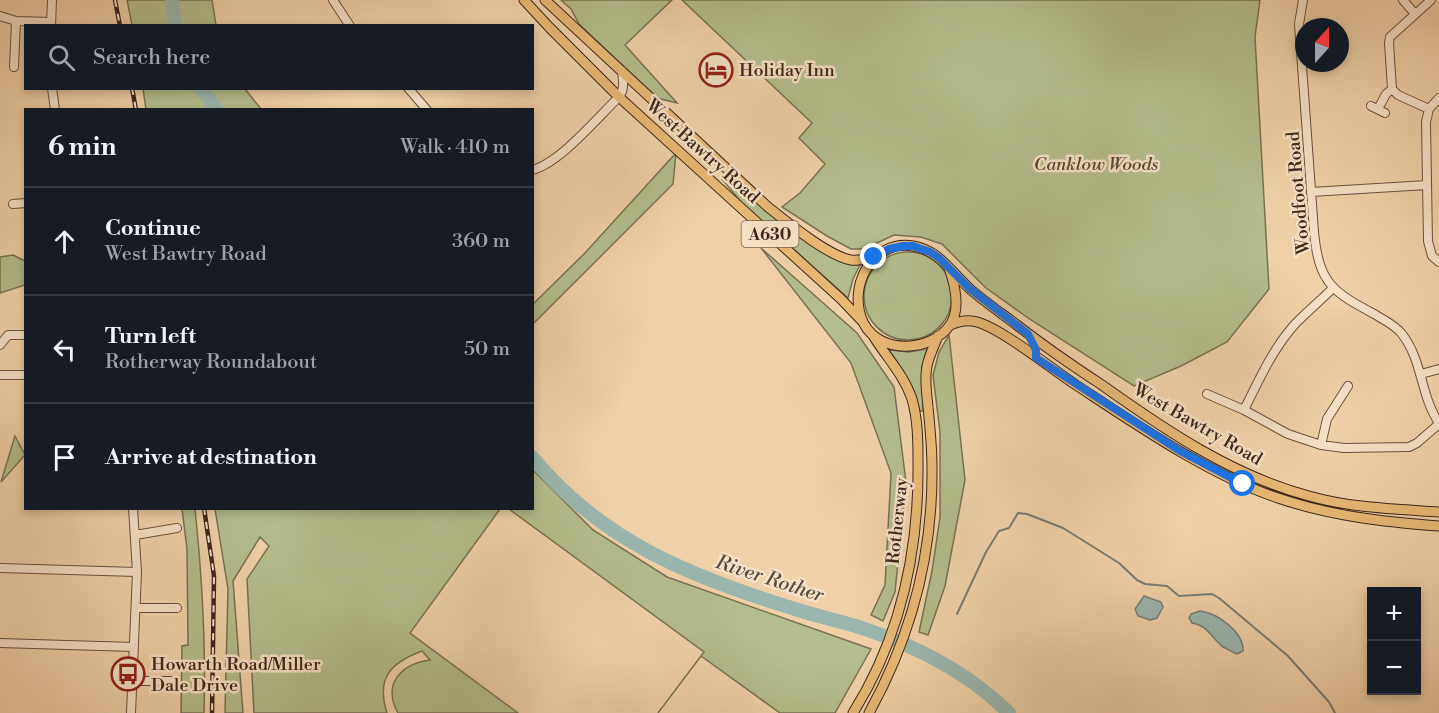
<!DOCTYPE html>
<html lang="en">
<head>
<meta charset="utf-8">
<style>
  :root { --surface:#171b24; --page:#242831; --text:#f1f3f6; --muted:#9ea1a6; --line:#363941 }
  body { margin:0; font-family:"Libre Bodoni",serif; background:var(--page); color:var(--text) }
  .controls { position:absolute; right:18px; bottom:18px; display:grid; overflow:hidden; border-radius:0px; box-shadow:0 3px 9px #0003 }
  .controls button { width:54px; height:54px; display:grid; place-items:center; padding:0; border:0; border-bottom:2px solid var(--line); background:var(--surface); color:var(--text); font:30px sans-serif }
  .compass { position:absolute; left:1295px; top:18px; width:54px; height:54px; border-radius:50%; background:var(--surface); box-shadow:0 3px 9px #0003; rotate:21deg }
  .stop { position:absolute; width:18px; height:18px; margin:-14px; border:4px solid #1a73e8; border-radius:50%; background:#fff }
  .stop.end { background:#1a73e8; border-color:#fff; box-shadow:0 2px 6px #0008 }
  .list { margin:0; padding:0; list-style:none }
  h2 { display:flex; justify-content:space-between; align-items:center; height:78px; margin:0; padding:0 24px; font-size:26px }
  h2 small { font-size:20px; font-weight:400; color:var(--muted) }
  .list li { display:grid; grid-template-columns:39px 1fr auto; gap:18px; align-items:center; box-sizing:border-box; height:108px; padding:0 24px; border-top:2px solid var(--line) }
  .list b { display:block; font-size:22px; white-space:nowrap }
  .list p { margin:0; font-size:20px; white-space:nowrap; color:var(--muted) }
  .list em { font-size:20px; font-style:normal; color:var(--muted) }
  .icon { flex:none; width:33px; height:33px; fill:none; stroke:currentColor; stroke-width:2; stroke-linecap:round; stroke-linejoin:round }
  .map { position:relative; flex:none; width:1439px; height:713px; overflow:hidden }
  .search { position:absolute; background:var(--surface); box-shadow:0 3px 9px #0003; left:24px; top:24px; width:510px; height:66px; display:flex; align-items:center; gap:15px; box-sizing:border-box; padding:0 21px; border-radius:0px; color:var(--muted); font-size:22px }
  .panel { position:absolute; background:var(--surface); box-shadow:0 3px 9px #0003; left:24px; top:108px; width:510px; height:402px; border-radius:0px }
  .map>svg:first-child { display:block }
</style>
</head>
<body>
<div class="map">
<svg width="1439" height="713" viewBox="0 0 1439 713">
  <rect width="100%" height="100%" fill="#f0d1a7"/>
  <filter id="stains"><feTurbulence type="fractalNoise" baseFrequency=".00333" numOctaves="4"/><feColorMatrix values="0 0 0 0 .2 0 0 0 0 .09 0 0 0 0 .02 0 0 0 .5 -.17"/></filter>
  <radialGradient id="worn" r=".72"><stop offset=".6" stop-color="#630" stop-opacity="0"/><stop offset="1" stop-color="#630" stop-opacity=".3"/></radialGradient>
  <path fill="#b4bd8c" stroke="#797254" stroke-width="1.5" d="M127 0H212L216 25H132Z
    M561 0H672L625 45 677 103 657 98 579 24 571 9Z
    M682 0H1260L1255 37 1269 289 1227 342 1181 366 1134 386 1031 320 986 288 942 244 921 237 894 235 864 249H851L827 236 782 207 800 193 825 164 799 138 812 123Z
    M143 89H245L261 109H146Z
    M676 153 673 184 533 324V304L584 254Z
    M724 176 800 236 850 264 860 265 853 279 848 298 741 202 722 179Z
    M761 248 857 333 894 387 906 482 895 592 883 621 871 615 885 585 891 473 851 363Z
    M864 296a44 44 0 1 1 88 0a44 44 0 1 1-88 0Z
    M13 255 25 261V285L0 293V257Z
    M949 335 965 480 945 586 928 635 919 632 932 571 940 517V432L933 375 939 352Z
    M888 349 908 352 927 349 922 367 923 411H920C912 388 903 369 888 349Z
    M15 436 25 455 1 482Z
    M533 470 593 530 667 577 871 649 835 713H780L701 656 658 713 704 652 509 509 532 508Z
    M182 509H195C202 576 206 645 204 713H181L182 646 188 645 187 549Z
    M215 509H500L410 633 518 713H398C382 684 401 664 430 660L422 651C390 663 376 678 387 713H254L247 579 269 546 260 537 233 581 243 713H225L228 589Z"/>
  <path fill="#9bb6af" stroke="#767d74" stroke-width="1.5" d="M1144 596 1161 602 1163 607 1157 618 1150 620 1138 616 1135 609Z
    M1200 611C1217 613 1244 632 1243 651L1237 654C1232 652 1227 649 1223 647 1212 638 1207 625 1192 623L1189 618 1191 614Z"/>
  <g fill="none" stroke-linecap="round" stroke-linejoin="round">
    <path stroke="#767d74" stroke-width="2" d="M957 614 986 552 999 531 1009 528 1018 513 1027 514 1063 528 1119 563 1137 580 1145 584 1167 586 1179 596 1212 594 1219 598 1288 656 1329 702 1335 713"/>
    <path stroke="#9bb6af" stroke-width="14" d="M172 0 175 26
      M201 88 217 110
      M532 457C602 542 694 578 795 609 819 617 842 621 865 629 918 647 970 674 1009 713"/>
    <g stroke="#6a523f" stroke-width="10">
      <path id="minor" d="M333 0 350 26
        M1303 0 1299 24 1314 232C1319 284 1333 292 1376 315 1385 321 1395 325 1402 334 1423 361 1420 395 1439 423
        M1403 0 1415 14
        M0 16 16 21 51 22
        M51 26 52 0
        M14 67 16 21
        M52 88 55 110
        M408 88 427 110
        M1439 98 1429 109 1426 122 1428 241 1432 256 1439 262
        M1371 106 1385 113
        M1378 109 1386 94 1392 89
        M1429 109 1398 95 1392 89 1389 43 1390 37 1431 0
        M532 170C560 163 597 118 619 97 625 89 623 81 622 71
        M1311 192 1427 185
        M13 204 26 203
        M1333 288C1321 300 1308 311 1296 323 1273 348 1259 380 1244 410L1288 434 1321 445 1344 448 1409 447 1417 443 1439 424
        M0 345 8 335H26
        M1421 374 1439 369
        M0 375H26
        M1207 394 1244 410
        M1321 445 1327 419 1348 386
        M135 535 177 528
        M0 568 137 572
        M136 608H177
        M0 643 134 647
        M132 681H174
        M131 713 137 572 133 508"/>
    </g>
    <g stroke="#3e271c" stroke-width="11">
      <path id="major" d="M524 0 549 27 619 97 841 299 862 321
        M545 0 768 207C787 222 828 256 851 260 859 261 867 259 874 257
        M949 268C955 285 961 309 950 325 931 352 881 355 864 324 846 289 871 239 913 246 939 250 952 273 970 289 985 302 1001 313 1017 325 1044 346 1073 366 1102 385 1165 430 1233 476 1309 496 1351 508 1395 509 1439 512
        M950 325C957 322 964 320 972 321 995 323 1053 370 1076 385 1137 425 1209 475 1278 498 1331 516 1384 522 1439 526
        M853 713C900 638 919 551 918 463 918 442 918 420 912 399 904 375 887 358 874 337
        M869 713C911 637 933 554 932 467 932 447 930 427 928 407 927 394 924 380 927 366 929 356 934 346 938 336"/>
    </g>
    <use href="#minor" stroke="#f5e1c6" stroke-width="8"/>
    <use href="#major" stroke="#e8b874" stroke-width="9"/>
    <g stroke="#3e271c" stroke-width="4.5">
      <path id="rail" d="M115 0 120 26
        M132 88 136 110
        M204 508 214 576 212 713"/>
    </g>
    <use href="#rail" stroke="#f5e1c6" stroke-width="2" stroke-dasharray="7" stroke-linecap="butt"/>
  </g>
  <g fill="none" stroke-linecap="round" stroke-linejoin="round">
    <path stroke="#1a73e8" stroke-width="8" d="M874 257 889 249 903 246H913L930 252 939 258 969 288 1028 334 1036 350V358L1180 451 1243 484"/>
  </g>
  <defs>
    <g id="hotel-ring" transform="scale(1.725)"><circle r="9.5" fill="#f5e1c6" stroke="#8f2418" stroke-width="1.5"/><path d="M-6-4.5h1.5V1H6V5H4.5V3h-9V5H-6ZM-4 0a1.8 1.8 0 1 1 3.6 0ZM.5 0V-2.5h3Q6-2.5 6 0Z" fill="#8f2418"/></g>
    <g id="bus-ring" transform="scale(1.725)"><circle r="9.5" fill="#f5e1c6" stroke="#8f2418" stroke-width="1.5"/><path d="M-5-6H5V4H4V6H2V4H-2V6H-4V4H-5ZM-3.5-4V0h7V-4ZM-3.5 1.2v1.5H-2V1.2ZM2 1.2v1.5H3.5V1.2Z" fill="#8f2418"/></g>
  </defs>
  <g fill-rule="evenodd">
    <use href="#hotel-ring" x="716" y="70"/>
    <use href="#bus-ring" x="128" y="674"/>
  </g>
  <g text-anchor="middle" stroke-width="5" stroke-linejoin="round" paint-order="stroke">
    <rect fill="#f5e1c6" stroke="#755f4f" stroke-width="1.5" x="741.5" y="221" width="57" height="26" rx="4.5"/>
    <g font-size="16" font-weight="bold" fill="#3e271c">
      <text x="770" y="240">A630</text>
    </g>
    <g font-size="18" fill="#3e271c" stroke="#f5e1c6" text-anchor="start">
      <text x="739" y="76">Holiday Inn</text>
      <text x="151" y="670">Howarth Road/Miller<tspan x="151" dy="21">Dale Drive</tspan></text>
    </g>
    <g font-size="18" fill="#3e271c" stroke="#f5e1c6">
      <text transform="translate(703 151) rotate(42)" y="6">West Bawtry Road</text>
      <text transform="translate(1298 193) rotate(-95)" y="6">Woodfoot Road</text>
      <text transform="translate(1198 424) rotate(30)" y="6">West Bawtry Road</text>
      <text transform="translate(897 521) rotate(-84)" y="6">Rotherway</text>
    </g>
    <g font-size="18" font-style="italic" fill="#564532" stroke="#f5e1c6">
      <text x="1096" y="170">Canklow Woods</text>
    </g>
    <g font-size="20" font-style="italic" fill="#554b41" stroke="#f5e1c6">
      <text transform="translate(770 578) rotate(18)" y="7">River Rother</text>
    </g>
  </g>
  <rect width="100%" height="100%" filter="url(#stains)"/>
  <rect width="100%" height="100%" fill="url(#worn)"/>
</svg>
<div class="controls">
<button>+</button>
<button>−</button>
</div>
<svg class="compass" viewBox="-18 -18 36 36"><path d="M0-13l5 13h-10z" fill="#e53935"/><path d="M0 13l5-13h-10z" fill="#9ea1a6"/></svg>
<div class="stop" style="left:1243px;top:484px"></div>
<div class="stop end" style="left:874px;top:257px"></div>
<div class="search"><svg class="icon" aria-label="search" viewBox="0 0 24 24"><circle cx="10" cy="10" r="6"/><path d="M15 15l6 6"/></svg>Search here</div>
<section class="panel">
<h2>6 min<small>Walk · 410 m</small></h2>
<ul class="list">
<li><svg class="icon" aria-label="ahead" viewBox="0 0 24 24"><path d="M12 20V5M6 11l6-6 6 6"/></svg><div><b>Continue</b><p>West Bawtry Road</p></div><em>360 m</em></li>
<li><svg class="icon" aria-label="left" viewBox="0 0 24 24"><path d="M17 20v-9H6M10 6l-5 5 5 5"/></svg><div><b>Turn left</b><p>Rotherway Roundabout</p></div><em>50 m</em></li>
<li><svg class="icon" aria-label="arrive" viewBox="0 0 24 24"><path d="M6 21V4h12l-3 4 3 4H6"/></svg><div><b>Arrive at destination</b></div></li>
</ul>
</section>
</div>
</body>
</html>
